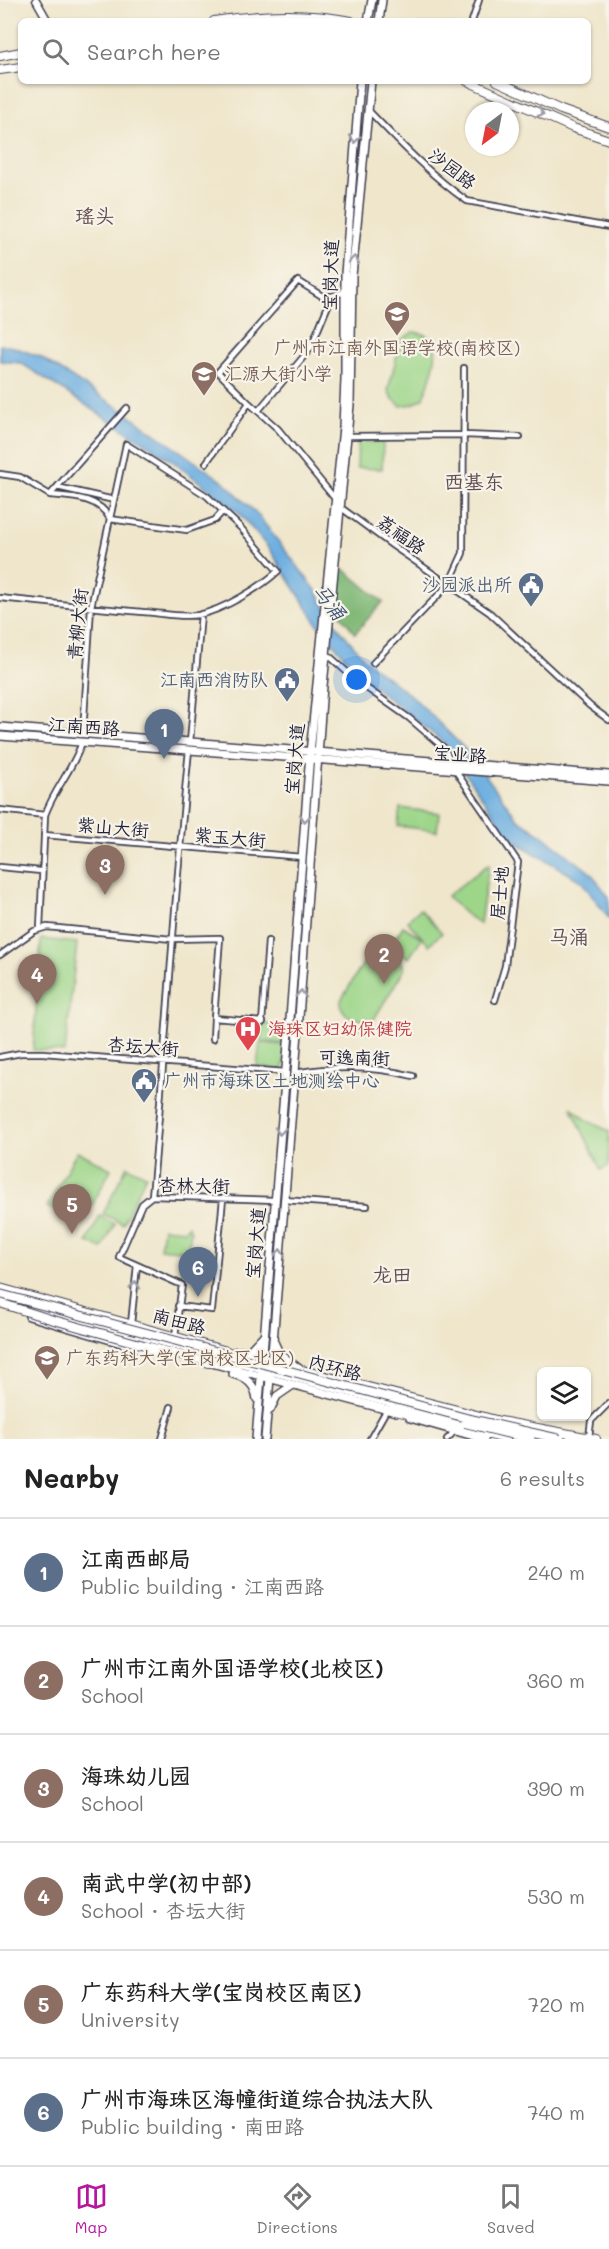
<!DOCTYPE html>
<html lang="en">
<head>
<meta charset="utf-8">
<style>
  :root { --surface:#fff; --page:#f2f2f2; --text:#222; --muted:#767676; --line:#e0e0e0; --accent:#b5179e }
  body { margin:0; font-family:Mali,"LXGW WenKai TC",sans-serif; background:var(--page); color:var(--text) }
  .controls { position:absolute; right:18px; bottom:18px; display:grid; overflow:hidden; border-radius:9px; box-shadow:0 2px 4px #0004 }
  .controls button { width:54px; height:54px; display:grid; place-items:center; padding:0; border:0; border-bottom:2px solid var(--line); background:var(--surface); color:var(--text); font:30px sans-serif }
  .compass { position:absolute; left:465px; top:102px; width:54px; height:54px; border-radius:50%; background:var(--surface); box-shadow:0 2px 4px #0004; rotate:212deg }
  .you { position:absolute; left:357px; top:680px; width:21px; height:21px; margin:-15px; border:4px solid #fff; border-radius:50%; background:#1a73e8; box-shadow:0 0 0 9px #1a73e833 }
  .badge { display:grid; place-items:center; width:39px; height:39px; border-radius:50%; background:var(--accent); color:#fff; font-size:20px; font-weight:700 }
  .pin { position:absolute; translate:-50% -50px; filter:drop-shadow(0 2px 3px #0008) }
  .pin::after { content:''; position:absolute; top:32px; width:21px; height:18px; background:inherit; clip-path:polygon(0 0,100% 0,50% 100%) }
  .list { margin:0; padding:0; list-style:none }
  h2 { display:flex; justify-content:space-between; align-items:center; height:78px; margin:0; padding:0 24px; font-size:26px }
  h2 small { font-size:20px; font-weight:400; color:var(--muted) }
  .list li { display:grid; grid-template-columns:39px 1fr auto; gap:18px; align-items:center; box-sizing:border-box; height:108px; padding:0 24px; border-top:2px solid var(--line) }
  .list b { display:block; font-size:22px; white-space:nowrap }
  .list p { margin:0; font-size:20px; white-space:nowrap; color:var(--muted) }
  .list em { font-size:20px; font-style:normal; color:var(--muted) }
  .icon { flex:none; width:33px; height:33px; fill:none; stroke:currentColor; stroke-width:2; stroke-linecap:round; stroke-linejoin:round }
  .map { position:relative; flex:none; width:609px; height:1439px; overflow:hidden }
  .search { position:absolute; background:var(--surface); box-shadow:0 2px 4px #0004; left:18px; right:18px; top:18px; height:66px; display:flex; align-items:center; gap:15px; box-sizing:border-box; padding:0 21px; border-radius:9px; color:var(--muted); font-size:22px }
  .sheet { height:726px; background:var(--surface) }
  nav { display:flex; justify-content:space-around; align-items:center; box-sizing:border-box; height:84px; border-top:2px solid var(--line); background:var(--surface); font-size:16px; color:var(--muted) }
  nav a { display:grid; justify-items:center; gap:3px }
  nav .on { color:var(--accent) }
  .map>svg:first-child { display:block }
</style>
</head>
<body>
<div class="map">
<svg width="609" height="1439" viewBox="0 0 609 1439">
  <rect width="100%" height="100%" fill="#f7f3e8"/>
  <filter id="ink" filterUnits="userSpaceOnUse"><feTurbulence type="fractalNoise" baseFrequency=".0167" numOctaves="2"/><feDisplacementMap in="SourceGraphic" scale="12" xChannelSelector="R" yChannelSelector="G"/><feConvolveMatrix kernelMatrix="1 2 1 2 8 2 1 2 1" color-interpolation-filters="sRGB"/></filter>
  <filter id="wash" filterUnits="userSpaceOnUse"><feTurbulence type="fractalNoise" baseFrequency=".008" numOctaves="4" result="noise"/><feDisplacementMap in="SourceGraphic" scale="24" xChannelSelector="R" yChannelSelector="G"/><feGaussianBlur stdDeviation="1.35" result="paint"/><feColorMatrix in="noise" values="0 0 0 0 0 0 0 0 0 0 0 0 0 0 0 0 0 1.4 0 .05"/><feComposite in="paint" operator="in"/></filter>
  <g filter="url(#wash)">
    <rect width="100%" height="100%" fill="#efe6cb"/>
    <path fill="#9dd689" stroke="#607c62" stroke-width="1.5" d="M413 332C452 335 430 375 424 398L413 404 401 406 392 398 388 390 401 340Z
      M358 441 383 442 382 469 357 468Z
      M400 808 439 813 437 831 398 826Z
      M489 864 480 923V924L464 913 447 896Z
      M420 909 442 933 429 945 407 921Z
      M403 926 422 938 409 958 390 946Z
      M41 939 77 943 65 1052 33 1050Z
      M379 949C392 950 402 956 404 970L366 1032 360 1028 364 1020C352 1020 340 1014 341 1000L369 954Z
      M263 1024 287 1026 286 1044 261 1041Z
      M260 1043 286 1045 283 1070 257 1067Z
      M571 1107 588 1121 609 1131V1166L601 1170Z
      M77 1151 111 1169 82 1225 47 1207Z
      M127 1166 146 1175 123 1224 103 1214Z
      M100 1216 115 1224 102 1249 87 1242Z
      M188 1225 191 1231 188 1251 160 1248 163 1228 185 1230Z"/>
    <path fill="#7eb775" stroke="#506c58" stroke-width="1.5" d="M345 570 383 602 355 633 338 611 339 576Z"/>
    <path fill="#6bade0" stroke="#46688e" stroke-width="1.5" d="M0 345 14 347 40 357 116 406 224 482 257 514 315 589 336 624 366 661 414 698 469 753 518 819 541 834 591 873 609 897V918L581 881 511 839 443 742 367 681 322 631 270 550 238 512 171 460 21 363 0 361Z"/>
  </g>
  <g filter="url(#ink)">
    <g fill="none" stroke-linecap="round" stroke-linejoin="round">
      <path stroke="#c6bfae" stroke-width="4" stroke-dasharray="4 2" stroke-linecap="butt" d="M0 732 311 756"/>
      <g stroke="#413f51" stroke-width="8">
        <path id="minor" d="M472 21 479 0
          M368 110C399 142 430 175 467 201L609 227
          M249 403 218 372 298 281 322 296H332
          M258 411 310 349 332 296 344 292
          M347 436 464 435 520 437
          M206 463 249 403 278 429 336 500
          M0 474 20 477 50 495 127 408
          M57 487 114 500
          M50 495C72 497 99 497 110 519
          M340 507 393 546 490 613 590 706 609 720
          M110 519 187 530 215 520 223 511
          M0 598C48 603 95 608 143 612 160 613 181 618 198 615 223 610 260 588 278 571L240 527 207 496 126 444 91 607 83 733
          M326 653 358 682 409 718 444 748 455 770 518 862 505 966 495 1000
          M373 663 449 584 463 553 464 368
          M190 742 201 614
          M0 810 45 815
          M44 835 302 857
          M0 867 41 871
          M40 928 45 815C54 789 74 768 82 742
          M0 955 34 931 47 927 172 939 220 938 214 1018
          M262 1023 268 941
          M213 1039 214 1018 263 1022
          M0 1057 21 1053H43L285 1072
          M295 1073C334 1066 375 1066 413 1076
          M152 1196C166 1047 174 899 189 750
          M284 1200 367 1206
          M137 1265 182 1285 175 1336
          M178 1306 212 1310 223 1199
          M131 1324 137 1265 119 1257 142 1204 152 1196 275 1200
          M589 1438 591 1421 609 1403
          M162 1439 171 1407
          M370 1439 387 1409
          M447 1439 454 1432"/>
      </g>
      <g stroke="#413f51" stroke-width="9">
        <path id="tertiary" d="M36 0 48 21"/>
      </g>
      <g stroke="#413f51" stroke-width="10">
        <path id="secondary" d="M368 21 372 0
          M379 21 382 0
          M0 727 609 775
          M0 736 609 781
          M29 1316 159 1354
          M274 1342 279 1353 298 1368
          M144 1345 396 1412
          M234 1352 250 1350 264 1335
          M233 1374C247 1378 255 1384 257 1399
          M270 1410 277 1396 293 1385
          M410 1418 484 1439
          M256 1439 289 1032 310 753 343 427 345 379V274L360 81
          M265 1439 295 1073 323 686 350 405 352 276 371 81"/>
      </g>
      <g stroke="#413f51" stroke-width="10">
        <path id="primary" d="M214 21C259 14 306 12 351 21
          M0 56 21 52
          M0 70 21 67
          M467 81 573 128 609 140
          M497 81 561 110 609 127
          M0 1288 227 1351
          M0 1298 469 1424
          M244 1355 500 1421 596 1439
          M208 1363 224 1362"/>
      </g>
      <g stroke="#413f51" stroke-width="10">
        <path id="trunk" d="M392 1410 506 1439"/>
      </g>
      <use href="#minor" stroke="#fff" stroke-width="4.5"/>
      <use href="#tertiary" stroke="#fff" stroke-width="6"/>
      <use href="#secondary" stroke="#fff" stroke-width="7"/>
      <use href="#primary" stroke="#fff" stroke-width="8"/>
      <use href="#trunk" stroke="#fff" stroke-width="8"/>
      <g stroke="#413f51" stroke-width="10" stroke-linecap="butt">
        <path id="trunk-bridge" d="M0 1294 470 1419 560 1439
          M0 1303 50 1319 144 1345
          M465 1423 530 1439"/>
      </g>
      <use href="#trunk-bridge" stroke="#fff" stroke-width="8"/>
    </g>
    <defs><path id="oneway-chevron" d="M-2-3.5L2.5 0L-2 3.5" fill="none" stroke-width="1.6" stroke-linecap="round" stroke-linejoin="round" transform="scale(1.5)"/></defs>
    <g stroke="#9c9ca7">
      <use href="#oneway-chevron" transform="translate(540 113) rotate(24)"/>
      <use href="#oneway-chevron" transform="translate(355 139) rotate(95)"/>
      <use href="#oneway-chevron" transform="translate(354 260) rotate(-85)"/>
      <use href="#oneway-chevron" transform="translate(305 818) rotate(95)"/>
      <use href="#oneway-chevron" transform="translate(301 994) rotate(-86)"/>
      <use href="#oneway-chevron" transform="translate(280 1131) rotate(95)"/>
      <use href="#oneway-chevron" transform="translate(280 1253) rotate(-85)"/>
      <use href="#oneway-chevron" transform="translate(135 1285) rotate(-86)"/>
    </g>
  </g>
  <defs>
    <g id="school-pin" transform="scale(1.35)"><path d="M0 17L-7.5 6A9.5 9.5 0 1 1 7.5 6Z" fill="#8d6e63" stroke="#f7f3e8"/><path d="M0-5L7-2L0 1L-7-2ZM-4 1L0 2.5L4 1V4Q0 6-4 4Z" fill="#fff"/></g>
    <g id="civic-pin" transform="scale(1.35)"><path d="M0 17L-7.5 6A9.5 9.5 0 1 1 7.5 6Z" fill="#5c6f8a" stroke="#f7f3e8"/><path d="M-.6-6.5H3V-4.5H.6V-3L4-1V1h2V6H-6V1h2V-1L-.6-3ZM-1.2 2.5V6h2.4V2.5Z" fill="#fff"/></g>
    <g id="hospital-pin" transform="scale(1.35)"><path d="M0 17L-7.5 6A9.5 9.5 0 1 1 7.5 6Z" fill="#e0444e" stroke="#f7f3e8"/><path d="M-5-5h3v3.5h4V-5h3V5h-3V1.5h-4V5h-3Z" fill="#fff"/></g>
    <g id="university-pin" transform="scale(1.35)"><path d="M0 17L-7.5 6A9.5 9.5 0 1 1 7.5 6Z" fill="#8d6e63" stroke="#f7f3e8"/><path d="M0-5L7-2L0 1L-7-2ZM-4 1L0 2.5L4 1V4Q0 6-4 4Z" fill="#fff"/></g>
  </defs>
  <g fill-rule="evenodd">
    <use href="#school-pin" x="397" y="314"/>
    <use href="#school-pin" x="204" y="374"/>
    <use href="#civic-pin" x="531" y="585"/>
    <use href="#civic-pin" x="287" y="680"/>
    <use href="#hospital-pin" x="248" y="1029"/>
    <use href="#civic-pin" x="144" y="1081"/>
    <use href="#university-pin" x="47" y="1358"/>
  </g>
  <g text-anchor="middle" stroke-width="4.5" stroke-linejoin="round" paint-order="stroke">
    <g font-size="18" fill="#22223b" stroke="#f7f3e8">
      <text transform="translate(452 169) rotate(38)" y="6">沙园路</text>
      <text transform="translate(331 275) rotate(-88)" y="6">宝岗大道</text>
      <text transform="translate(401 535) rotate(35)" y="6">荔福路</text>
      <text transform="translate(78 624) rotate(-84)" y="6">青柳大街</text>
      <text transform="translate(84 727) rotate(4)" y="6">江南西路</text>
      <text transform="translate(460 755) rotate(4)" y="6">宝业路</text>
      <text transform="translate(295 759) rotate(-85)" y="6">宝岗大道</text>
      <text transform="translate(113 828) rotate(5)" y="6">紫山大街</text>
      <text transform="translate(230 838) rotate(5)" y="6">紫玉大街</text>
      <text transform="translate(500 893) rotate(-85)" y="6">居士地</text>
      <text transform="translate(143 1047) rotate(4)" y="6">杏坛大街</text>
      <text transform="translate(354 1058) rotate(1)" y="6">可逸南街</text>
      <text transform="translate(194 1186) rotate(1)" y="6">杏林大街</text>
      <text transform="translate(256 1243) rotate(-85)" y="6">宝岗大道</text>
      <text transform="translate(179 1322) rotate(15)" y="6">南田路</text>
      <text transform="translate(335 1368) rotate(15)" y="6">内环路</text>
    </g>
    <g font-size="18" fill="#785e54" stroke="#f7f3e8" text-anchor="start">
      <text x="397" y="354" text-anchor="middle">广州市江南外国语学校(南校区)</text>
      <text x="224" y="380">汇源大街小学</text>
      <text x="66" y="1364">广东药科大学(宝岗校区北区)</text>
    </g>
    <g font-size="18" fill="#4e5e75" stroke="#f7f3e8" text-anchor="end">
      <text x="512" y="591">沙园派出所</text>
      <text x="268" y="686">江南西消防队</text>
      <text x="164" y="1087" text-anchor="start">广州市海珠区土地测绘中心</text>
    </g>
    <g font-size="18" fill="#be3a42" stroke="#f7f3e8" text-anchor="start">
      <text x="268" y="1035">海珠区妇幼保健院</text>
    </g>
    <g font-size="20" fill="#614e52" stroke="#f7f3e8">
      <text x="95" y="223">瑶头</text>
      <text x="474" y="489">西基东</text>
      <text x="569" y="944">马涌</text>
      <text x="392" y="1282">龙田</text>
    </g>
    <g font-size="20" font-style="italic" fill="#3c5375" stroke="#f7f3e8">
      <text transform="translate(329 602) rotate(52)" y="7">马涌</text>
    </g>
  </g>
</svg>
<div class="controls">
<button><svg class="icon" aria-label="layers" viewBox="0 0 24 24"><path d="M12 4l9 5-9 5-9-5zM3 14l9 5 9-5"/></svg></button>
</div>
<svg class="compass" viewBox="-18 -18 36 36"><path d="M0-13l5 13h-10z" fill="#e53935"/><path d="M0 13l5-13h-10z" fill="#767676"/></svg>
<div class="you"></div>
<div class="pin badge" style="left:164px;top:759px;background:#5c6f8a">1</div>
<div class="pin badge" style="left:384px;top:984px;background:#8d6e63">2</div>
<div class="pin badge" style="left:105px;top:895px;background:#8d6e63">3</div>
<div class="pin badge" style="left:37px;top:1004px;background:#8d6e63">4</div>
<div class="pin badge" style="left:72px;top:1234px;background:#8d6e63">5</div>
<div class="pin badge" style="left:198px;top:1297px;background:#5c6f8a">6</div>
<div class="search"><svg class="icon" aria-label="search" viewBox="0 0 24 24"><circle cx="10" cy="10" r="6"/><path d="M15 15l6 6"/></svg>Search here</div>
</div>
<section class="sheet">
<h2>Nearby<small>6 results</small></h2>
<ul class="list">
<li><span class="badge" style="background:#5c6f8a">1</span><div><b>江南西邮局</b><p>Public building · 江南西路</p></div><em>240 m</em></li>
<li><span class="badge" style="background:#8d6e63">2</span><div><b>广州市江南外国语学校(北校区)</b><p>School</p></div><em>360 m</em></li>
<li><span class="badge" style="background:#8d6e63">3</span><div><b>海珠幼儿园</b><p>School</p></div><em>390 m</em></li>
<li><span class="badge" style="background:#8d6e63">4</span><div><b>南武中学(初中部)</b><p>School · 杏坛大街</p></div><em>530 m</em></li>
<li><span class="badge" style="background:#8d6e63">5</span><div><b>广东药科大学(宝岗校区南区)</b><p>University</p></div><em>720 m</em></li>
<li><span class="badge" style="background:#5c6f8a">6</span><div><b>广州市海珠区海幢街道综合执法大队</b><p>Public building · 南田路</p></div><em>740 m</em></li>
</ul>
</section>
<nav>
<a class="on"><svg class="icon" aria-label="map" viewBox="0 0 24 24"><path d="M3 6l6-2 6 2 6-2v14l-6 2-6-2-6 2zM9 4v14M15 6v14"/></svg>Map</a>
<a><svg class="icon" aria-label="directions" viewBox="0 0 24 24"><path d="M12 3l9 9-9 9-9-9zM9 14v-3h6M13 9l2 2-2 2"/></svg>Directions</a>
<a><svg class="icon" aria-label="saved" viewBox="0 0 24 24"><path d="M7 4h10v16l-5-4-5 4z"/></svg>Saved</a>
</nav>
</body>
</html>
